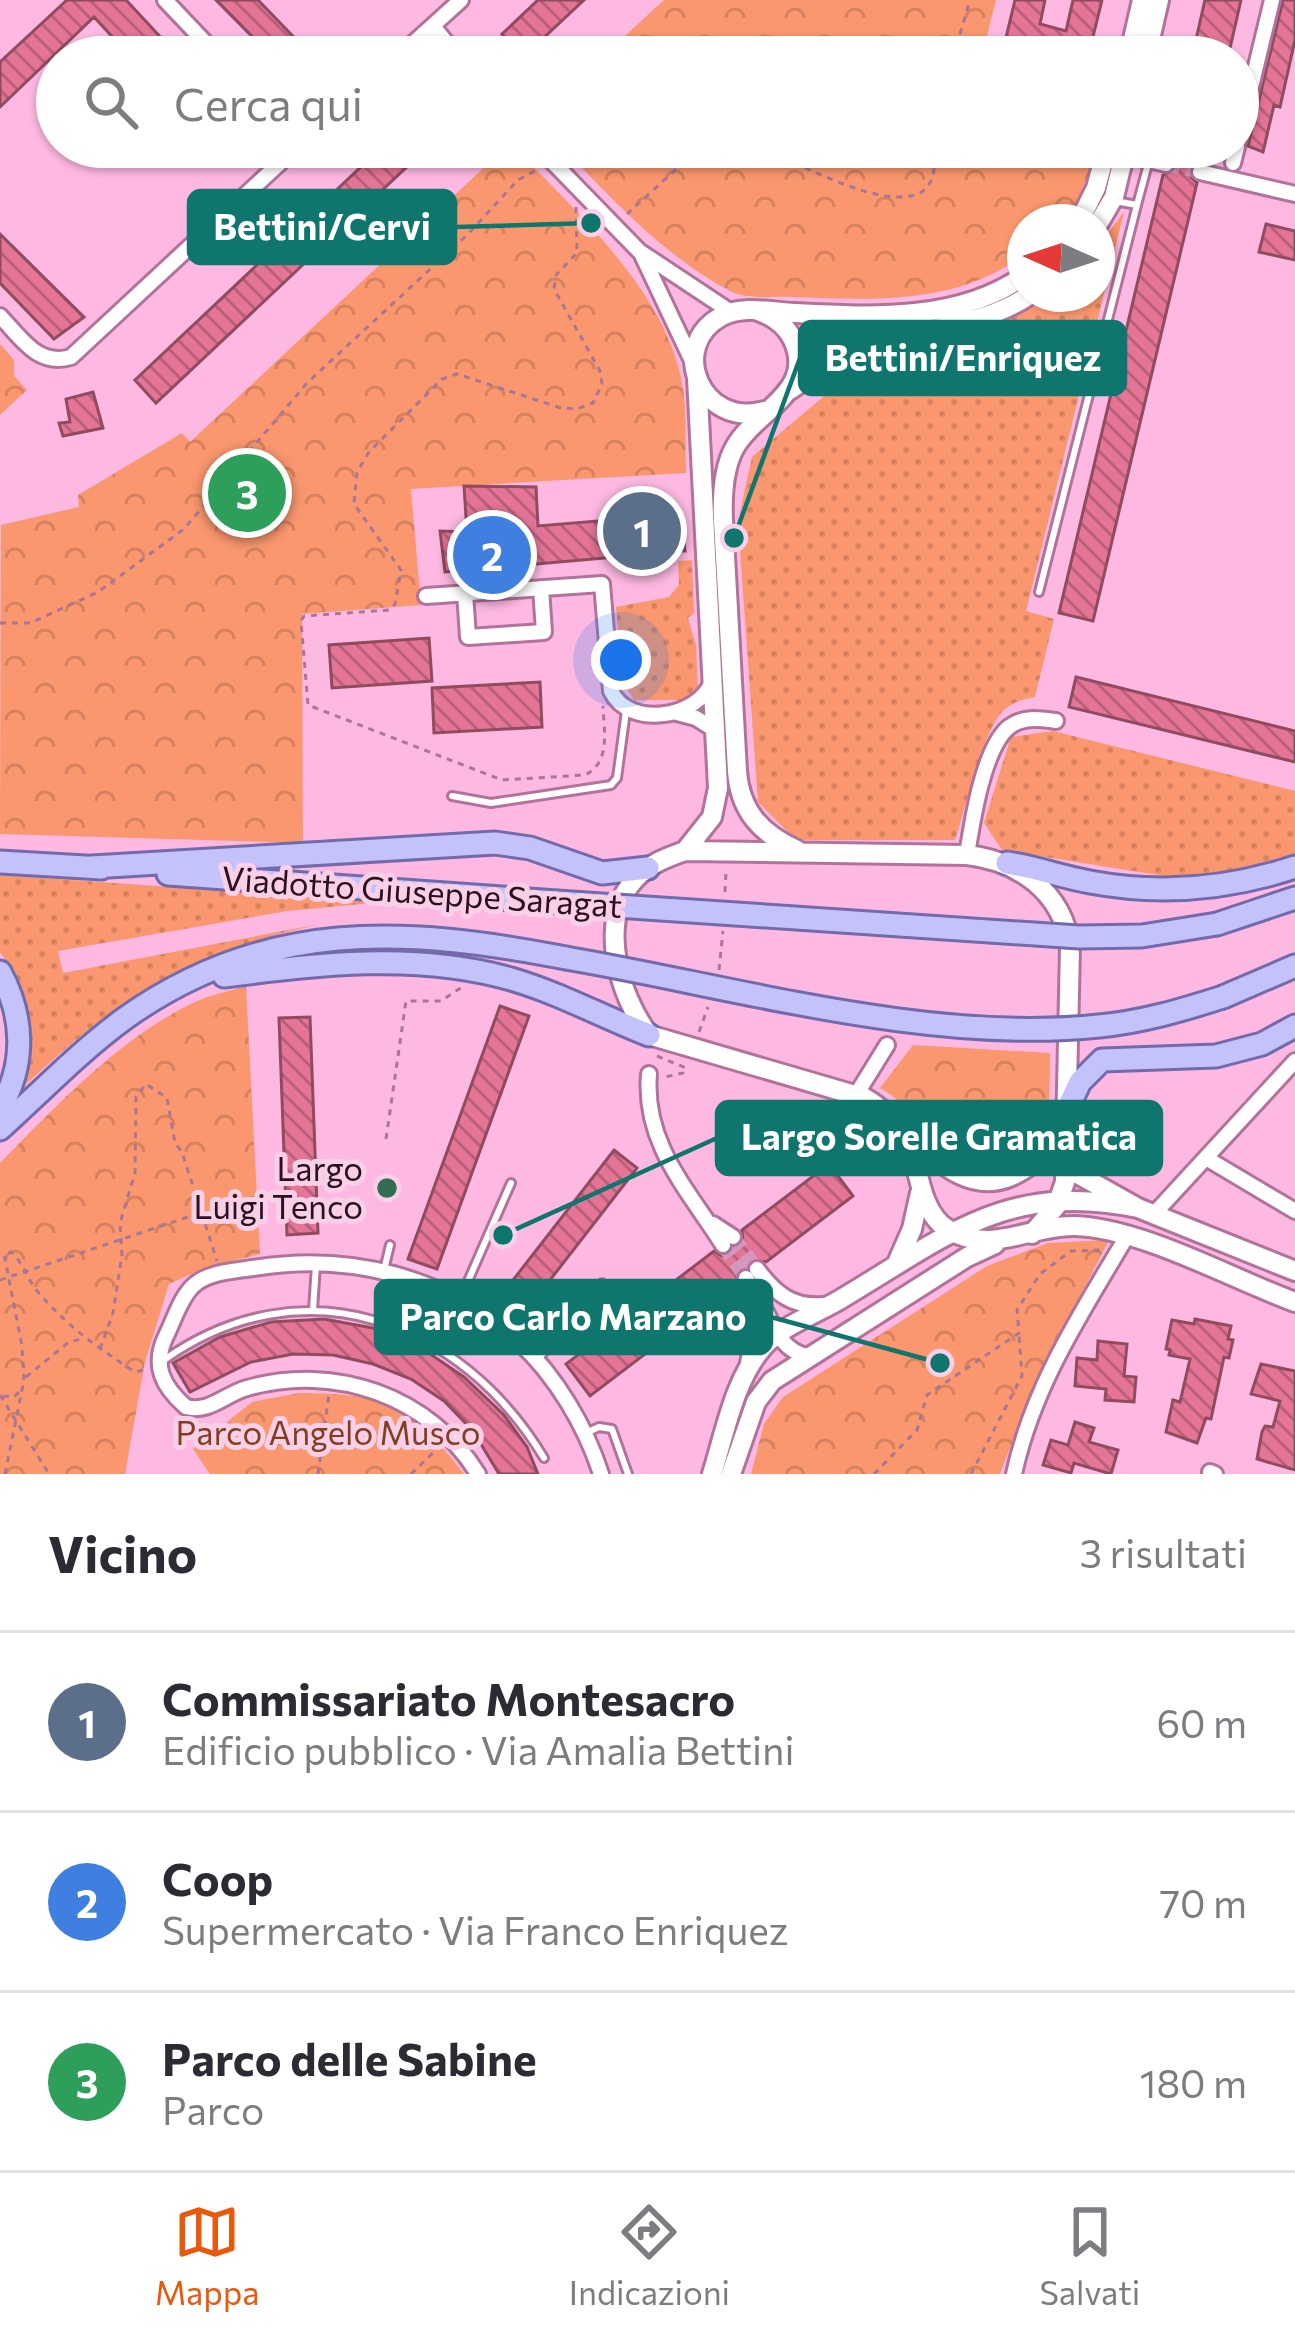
<!DOCTYPE html>
<html lang="it">
<head>
<meta charset="utf-8">
<style>
  :root { --surface:#fff; --page:#f2f2f3; --text:#2b2b33; --muted:#7c7c81; --line:#e1e1e2; --accent:#ea580c }
  body { margin:0; font-family:Commissioner,sans-serif; background:var(--page); color:var(--text) }
  .compass { position:absolute; left:1007px; top:204px; width:108px; height:108px; border-radius:50%; background:var(--surface); box-shadow:0 3px 9px #0004; rotate:273deg }
  .you { position:absolute; left:621px; top:660px; width:42px; height:42px; margin:-30px; border:9px solid #fff; border-radius:50%; background:#1a73e8; box-shadow:0 0 0 18px #1a73e833 }
  .badge { display:grid; place-items:center; width:78px; height:78px; border-radius:50%; background:var(--accent); color:#fff; font-size:39px; font-weight:700 }
  .pin { position:absolute; translate:-50% -50%; border:6px solid #fff; box-shadow:0 3px 12px #0006 }
  .list { margin:0; padding:0; list-style:none }
  h2 { display:flex; justify-content:space-between; align-items:center; height:156px; margin:0; padding:0 48px; font-size:51px }
  h2 small { font-size:39px; font-weight:400; color:var(--muted) }
  .list li { display:grid; grid-template-columns:78px 1fr auto; gap:36px; align-items:center; box-sizing:border-box; height:180px; padding:0 48px; border-top:3px solid var(--line) }
  .list b { display:block; font-size:45px; white-space:nowrap }
  .list p { margin:0; font-size:39px; white-space:nowrap; color:var(--muted) }
  .list em { font-size:39px; font-style:normal; color:var(--muted) }
  .icon { flex:none; width:66px; height:66px; fill:none; stroke:currentColor; stroke-width:2; stroke-linecap:round; stroke-linejoin:round }
  .map { position:relative; flex:none; width:1295px; height:1474px; overflow:hidden }
  .search { position:absolute; background:var(--surface); box-shadow:0 3px 9px #0004; left:36px; right:36px; top:36px; height:132px; display:flex; align-items:center; gap:30px; box-sizing:border-box; padding:0 42px; border-radius:66px; color:var(--muted); font-size:45px }
  .sheet { height:696px; background:var(--surface) }
  nav { display:flex; justify-content:space-around; align-items:center; box-sizing:border-box; height:168px; border-top:3px solid var(--line); background:var(--surface); font-size:33px; color:var(--muted) }
  nav a { display:grid; justify-items:center; gap:6px }
  nav .on { color:var(--accent) }
  .map>svg:first-child { display:block }
</style>
</head>
<body>
<div class="map">
<svg width="1295" height="1474" viewBox="0 0 1295 1474">
  <defs>
    <pattern id="grass-dots" width="8" height="8" patternUnits="userSpaceOnUse" patternTransform="scale(3)"><rect width="8" height="8" fill="#fa976e"/><path d="M2 2h.1M6 6h.1" fill="none" stroke="#d6815f" stroke-width="1.8" stroke-linecap="round"/></pattern>
    <pattern id="park-crowns" width="20" height="18" patternUnits="userSpaceOnUse" patternTransform="scale(3)"><rect width="20" height="18" fill="#fa976e"/><path d="M2 6a3 3 0 1 1 6 0M12 15a3 3 0 1 1 6 0" fill="none" stroke="#d6815f"/></pattern>
    <pattern id="building-back-hatch" width="6" height="6" patternUnits="userSpaceOnUse" patternTransform="scale(3)"><rect width="6" height="6" fill="#e57596"/><path d="M-1 5l2 2M0 0l6 6M5-1l2 2" fill="none" stroke="#ba5f7a"/></pattern>
  </defs>
  <rect width="100%" height="100%" fill="#feb9e2"/>
  <path fill="url(#grass-dots)" d="M1124 212 1026 611 1054 619 1035 697C1023 699 1009 703 1001 713 982 735 965 810 955 840H796L758 802 738 522 752 457 836 386 918 361 1060 294H1097V247Z
    M692 560 694 613 688 618 696 645 698 690 683 700H634L622 681 616 607 669 597 679 585 678 561Z
    M1053 731 1295 791V858L1183 879 1002 850 984 823 1011 737Z
    M0 875 383 902 287 911 58 951 63 973 320 924C185 955 121 995 22 1088L29 1044 28 1016 17 976 0 952Z"/>
  <path fill="url(#park-crowns)" d="M664 0H996L983 52 988 57H602Z
    M506 147H514C578 214 669 294 683 389 687 416 685 445 686 473L411 489 421 605 302 614 303 843 0 834 1 525 79 507 78 495 182 433 190 442Z
    M562 147H1097C1089 173 1081 201 1063 222H1025V254C956 305 876 300 794 297 775 296 747 300 730 291 664 256 613 200 562 147Z
    M0 344 14 360V376L27 390 0 415Z
    M246 986 260 1254 202 1269 169 1284 145 1362 125 1474H0V1163C54 1108 122 1036 193 1003 209 995 229 991 246 986Z
    M913 1045 1050 1053C1049 1095 1056 1154 1003 1165 986 1169 964 1164 949 1153 923 1134 910 1104 880 1088Z
    M1109 1240 1032 1390 1000 1474H751L764 1424 783 1397 987 1266 1048 1243Z
    M299 1393C388 1394 410 1403 464 1474H210L193 1449 252 1402Z"/>
  <path fill="url(#building-back-hatch)" stroke="#904b5f" stroke-width="3" d="M67 0H126L179 57H131L94 17 0 107V62Z
    M216 0H258L313 57H272Z
    M538 0H584L523 57 502 34Z
    M1015 0H1045L1040 24 1066 31 1073 0H1102L1088 57H1048L1004 46Z
    M1205 0H1241L1228 57H1192Z
    M1283 0H1295V40L1280 107 1274 105 1263 152 1248 146Z
    M217 147H256L235 166Z
    M382 147H428L156 403 135 380Z
    M1170 147H1206L1202 161 1189 168 1190 176 1197 183 1093 621 1059 613 1163 175 1177 168 1176 160 1168 153Z
    M1266 224 1295 231V260L1259 252Z
    M0 234 84 317 54 339 0 283Z
    M93 392 103 428 63 436 59 423 70 422 66 399Z
    M464 486 536 487 538 526 681 514 685 551 445 572 440 531 467 532Z
    M429 638 432 681 332 688 329 645Z
    M1076 677 1295 731V762L1069 707Z
    M540 682 542 727 434 733 432 688Z
    M500 1006 529 1016 437 1269 408 1259Z
    M310 1017 318 1233 287 1235 279 1018Z
    M614 1150 637 1168 519 1320 496 1302Z
    M829 1164 853 1196 766 1262 751 1260 737 1272V1284L590 1396 566 1364 714 1251 722 1256 730 1254 743 1242 742 1230Z
    M324 1319 373 1328 420 1347 464 1377 504 1415 527 1447 538 1474H499L473 1431 444 1401 411 1379 373 1364 333 1355 293 1354 251 1362 190 1392 173 1363 220 1337 271 1322Z
    M1195 1319 1231 1326 1228 1339 1233 1340 1229 1358 1224 1357 1211 1419 1206 1418 1197 1443 1166 1432 1173 1400 1180 1402 1190 1359 1169 1355 1170 1350 1166 1349 1172 1320 1194 1324Z
    M1098 1341 1127 1344 1124 1376 1136 1377 1134 1402 1105 1400 1106 1389 1075 1386 1077 1358 1097 1360Z
    M1261 1364 1295 1371V1470L1257 1459 1262 1432 1265 1426 1273 1427 1280 1401 1251 1394Z
    M1075 1422 1094 1428 1089 1442 1118 1450 1111 1474 1074 1463 1071 1473 1043 1465 1051 1440 1068 1445Z"/>
  <g fill="none" stroke-linecap="round" stroke-linejoin="round">
    <path stroke="#d397bb" stroke-width="14" stroke-dasharray="14 7" stroke-linecap="butt" d="M1166 164 1200 172
      M733 1237 757 1269
      M723 1245 746 1278"/>
    <g stroke="#b2739a" stroke-width="12">
      <path id="lane" d="M1115 201 1137 205 1148 164
        M1039 592 1137 205
        M452 796 491 803 611 785 617 778 626 711
        M384 1270 390 1245
        M461 1297 511 1183
        M313 1310 316 1265
        M539 1358 602 1283
        M164 1360C303 1262 461 1320 544 1458
        M588 1432 599 1427 612 1429 628 1474"/>
    </g>
    <g stroke="#b2739a" stroke-width="20">
      <path id="street" d="M165 0 219 57
        M433 26 458 57
        M398 57 461 0
        M1238 141 1272 0
        M538 147 639 251 731 312
        M1117 153 1166 164
        M1233 163 1237 147
        M1200 172 1295 194
        M642 255 694 365
        M0 316C21 338 38 367 71 357L297 147
        M465 593 468 637 544 632 541 588
        M426 596 602 584 611 691C629 729 699 718 712 681
        M677 713 696 718 715 730
        M967 855C972 823 983 748 1009 727 1023 716 1040 719 1056 721
        M649 1074C643 1144 689 1191 723 1245
        M856 1095 887 1045
        M1206 1158 1295 1211
        M1153 1215 1295 1061
        M713 1224 733 1237
        M757 1269C775 1293 792 1308 824 1305
        M746 1278 758 1297 748 1364
        M761 1302C773 1324 781 1352 808 1356
        M1210 1472 1215 1474
        M478 1474C430 1396 335 1363 247 1388 225 1394 210 1413 186 1407 162 1386 152 1365 166 1336 174 1320 180 1299 192 1287 206 1272 234 1271 253 1268 349 1252 445 1276 519 1342 556 1376 586 1427 601 1474
        M1014 1474C1033 1386 1082 1312 1127 1236"/>
    </g>
    <g stroke="#b2739a" stroke-width="24">
      <path id="secondary" d="M1129 57 1142 0
        M1146 57 1159 0
        M1079 222 1096 188 1107 147
        M1097 226 1114 197 1126 147
        M758 311C773 316 786 325 793 340 817 391 755 411 735 447 723 468 722 496 723 520L737 771C740 811 761 834 797 850
        M790 390C818 370 847 351 881 341 932 327 986 325 1031 294
        M764 411C702 429 666 346 722 316 743 305 771 312 794 313 871 317 960 322 1025 275
        M685 851 712 817 718 788 697 378
        M909 1138C918 1167 920 1214 949 1230 993 1255 1030 1225 1075 1226 1141 1228 1232 1279 1295 1302
        M1065 1167 1138 1208 1295 1271
        M1032 1234 1057 1205 1065 1182 1070 947C1063 892 1019 861 967 855L685 851C668 857 649 864 636 878 596 919 619 996 649 1035L865 1098C914 1126 957 1212 1023 1170 1043 1158 1055 1140 1063 1118
        M897 1263 912 1229 920 1193
        M712 1474C725 1433 734 1380 763 1347 783 1325 816 1314 841 1299 947 1236 1007 1181 1138 1208
        M731 1474 756 1402 772 1381 967 1257 995 1244"/>
    </g>
    <g stroke="#736aab" stroke-width="27">
      <path id="primary" d="M0 862 102 868
        M1007 863C1035 867 1062 877 1090 882 1159 895 1229 889 1295 867
        M92 867 495 843 530 848 602 873 648 868
        M168 874 557 902
        M1217 924 1295 898
        M0 972C24 1016 26 1065 0 1108
        M224 976C319 964 417 952 511 979 559 993 603 1017 649 1035
        M1223 997 1295 966
        M1063 1118 1080 1082 1102 1060 1216 1056 1262 1044 1295 1026
        M0 1129C41 1092 79 1052 124 1019 265 918 406 927 566 958"/>
    </g>
    <path stroke="#a97695" stroke-width="3" stroke-dasharray="6 6" stroke-linecap="butt" d="M953 57 970 0
      M737 147C750 148 762 149 774 154 812 169 950 247 933 147
      M576 207 577 253 556 275 554 289 600 371 602 384 593 403 577 409 561 408 457 374 442 379 369 452 357 472 354 504 401 570 395 604 389 610 304 616 301 621 308 705 502 780 585 775C611 762 604 731 603 706
      M627 214 694 153 721 147
      M0 623H30L98 592 184 529 307 383 467 235 518 180 538 169
      M725 892 726 871
      M719 970 723 931
      M699 1032 708 1007
      M657 1056 686 1068 683 1073 665 1077
      M386 1139 406 1001H441L462 987
      M0 1280 197 1214
      M100 1349 113 1313 122 1255 120 1223 135 1173 136 1097 146 1084 167 1098 175 1143 182 1152 217 1261
      M26 1377 69 1342 81 1339
      M0 1395 49 1474
      M3 1396 14 1397 21 1390
      M5 1474 24 1380 22 1346 4 1254 11 1252C23 1262 27 1279 38 1292 66 1325 98 1348 135 1372L143 1370
      M318 1474 329 1394
      M411 1474 440 1446
      M874 1474 917 1430 927 1395 1019 1333 1017 1310 1040 1274 1071 1251 1102 1250
      M971 1474 1022 1376 1019 1335"/>
    <use href="#lane" stroke="#fff" stroke-width="6"/>
    <use href="#street" stroke="#fff" stroke-width="14"/>
    <use href="#secondary" stroke="#fff" stroke-width="18"/>
    <use href="#primary" stroke="#c3c2fa" stroke-width="21"/>
    <g stroke="#736aab" stroke-width="27" stroke-linecap="butt">
      <path id="primary-bridge" d="M557 902 1079 937 1142 936 1217 924
        M566 958C734 987 929 1044 1099 1026 1142 1022 1182 1010 1223 997"/>
    </g>
    <use href="#primary-bridge" stroke="#c3c2fa" stroke-width="21"/>
  </g>
  <circle fill="#346b53" stroke="#fad0e8" stroke-width="4.5" cx="387" cy="1188" r="12"/>
  <g text-anchor="middle" stroke-width="10" stroke-linejoin="round" paint-order="stroke">
    <g font-size="33" fill="#291120" stroke="#fad0e8">
      <text transform="translate(422 892) rotate(4)" y="12">Viadotto Giuseppe Saragat</text>
    </g>
    <g font-size="33" fill="#291120" stroke="#fad0e8" text-anchor="end">
      <text x="363" y="1181">Largo<tspan x="363" dy="38">Luigi Tenco</tspan></text>
    </g>
    <g font-size="33" fill="#823e20" stroke="#fad0e8">
      <text x="328" y="1445">Parco Angelo Musco</text>
    </g>
  </g>
  <path fill="none" stroke="#0f766e" stroke-width="4.5" d="M591 223L455 227M734 538L800 358M503 1235L717 1138M940 1363L771 1317"/>
  <g fill="#0f766e" stroke="#fad0e8" stroke-width="4.5">
    <circle cx="591" cy="223" r="12"/>
    <circle cx="734" cy="538" r="12"/>
    <circle cx="503" cy="1235" r="12"/>
    <circle cx="940" cy="1363" r="12"/>
  </g>
  <g fill="#0f766e" stroke="#0f766e" stroke-width="4.5">
    <rect x="189" y="191" width="266" height="72" rx="12"/>
    <rect x="800" y="322" width="325" height="72" rx="12"/>
    <rect x="717" y="1102" width="444" height="72" rx="12"/>
    <rect x="376" y="1281" width="395" height="72" rx="12"/>
  </g>
  <g font-size="36" text-anchor="middle" font-weight="bold" fill="#fff">
    <text x="322" y="240">Bettini/Cervi</text>
    <text x="963" y="371">Bettini/Enriquez</text>
    <text x="939" y="1150">Largo Sorelle Gramatica</text>
    <text x="573" y="1330">Parco Carlo Marzano</text>
  </g>
</svg>
<svg class="compass" viewBox="-18 -18 36 36"><path d="M0-13l5 13h-10z" fill="#e53935"/><path d="M0 13l5-13h-10z" fill="#7c7c81"/></svg>
<div class="you"></div>
<div class="pin badge" style="left:642px;top:531px;background:#5c6f8a">1</div>
<div class="pin badge" style="left:492px;top:555px;background:#3f7fe0">2</div>
<div class="pin badge" style="left:247px;top:493px;background:#2e9e5b">3</div>
<div class="search"><svg class="icon" aria-label="search" viewBox="0 0 24 24"><circle cx="10" cy="10" r="6"/><path d="M15 15l6 6"/></svg>Cerca qui</div>
</div>
<section class="sheet">
<h2>Vicino<small>3 risultati</small></h2>
<ul class="list">
<li><span class="badge" style="background:#5c6f8a">1</span><div><b>Commissariato Montesacro</b><p>Edificio pubblico · Via Amalia Bettini</p></div><em>60 m</em></li>
<li><span class="badge" style="background:#3f7fe0">2</span><div><b>Coop</b><p>Supermercato · Via Franco Enriquez</p></div><em>70 m</em></li>
<li><span class="badge" style="background:#2e9e5b">3</span><div><b>Parco delle Sabine</b><p>Parco</p></div><em>180 m</em></li>
</ul>
</section>
<nav>
<a class="on"><svg class="icon" aria-label="map" viewBox="0 0 24 24"><path d="M3 6l6-2 6 2 6-2v14l-6 2-6-2-6 2zM9 4v14M15 6v14"/></svg>Mappa</a>
<a><svg class="icon" aria-label="directions" viewBox="0 0 24 24"><path d="M12 3l9 9-9 9-9-9zM9 14v-3h6M13 9l2 2-2 2"/></svg>Indicazioni</a>
<a><svg class="icon" aria-label="saved" viewBox="0 0 24 24"><path d="M7 4h10v16l-5-4-5 4z"/></svg>Salvati</a>
</nav>
</body>
</html>
